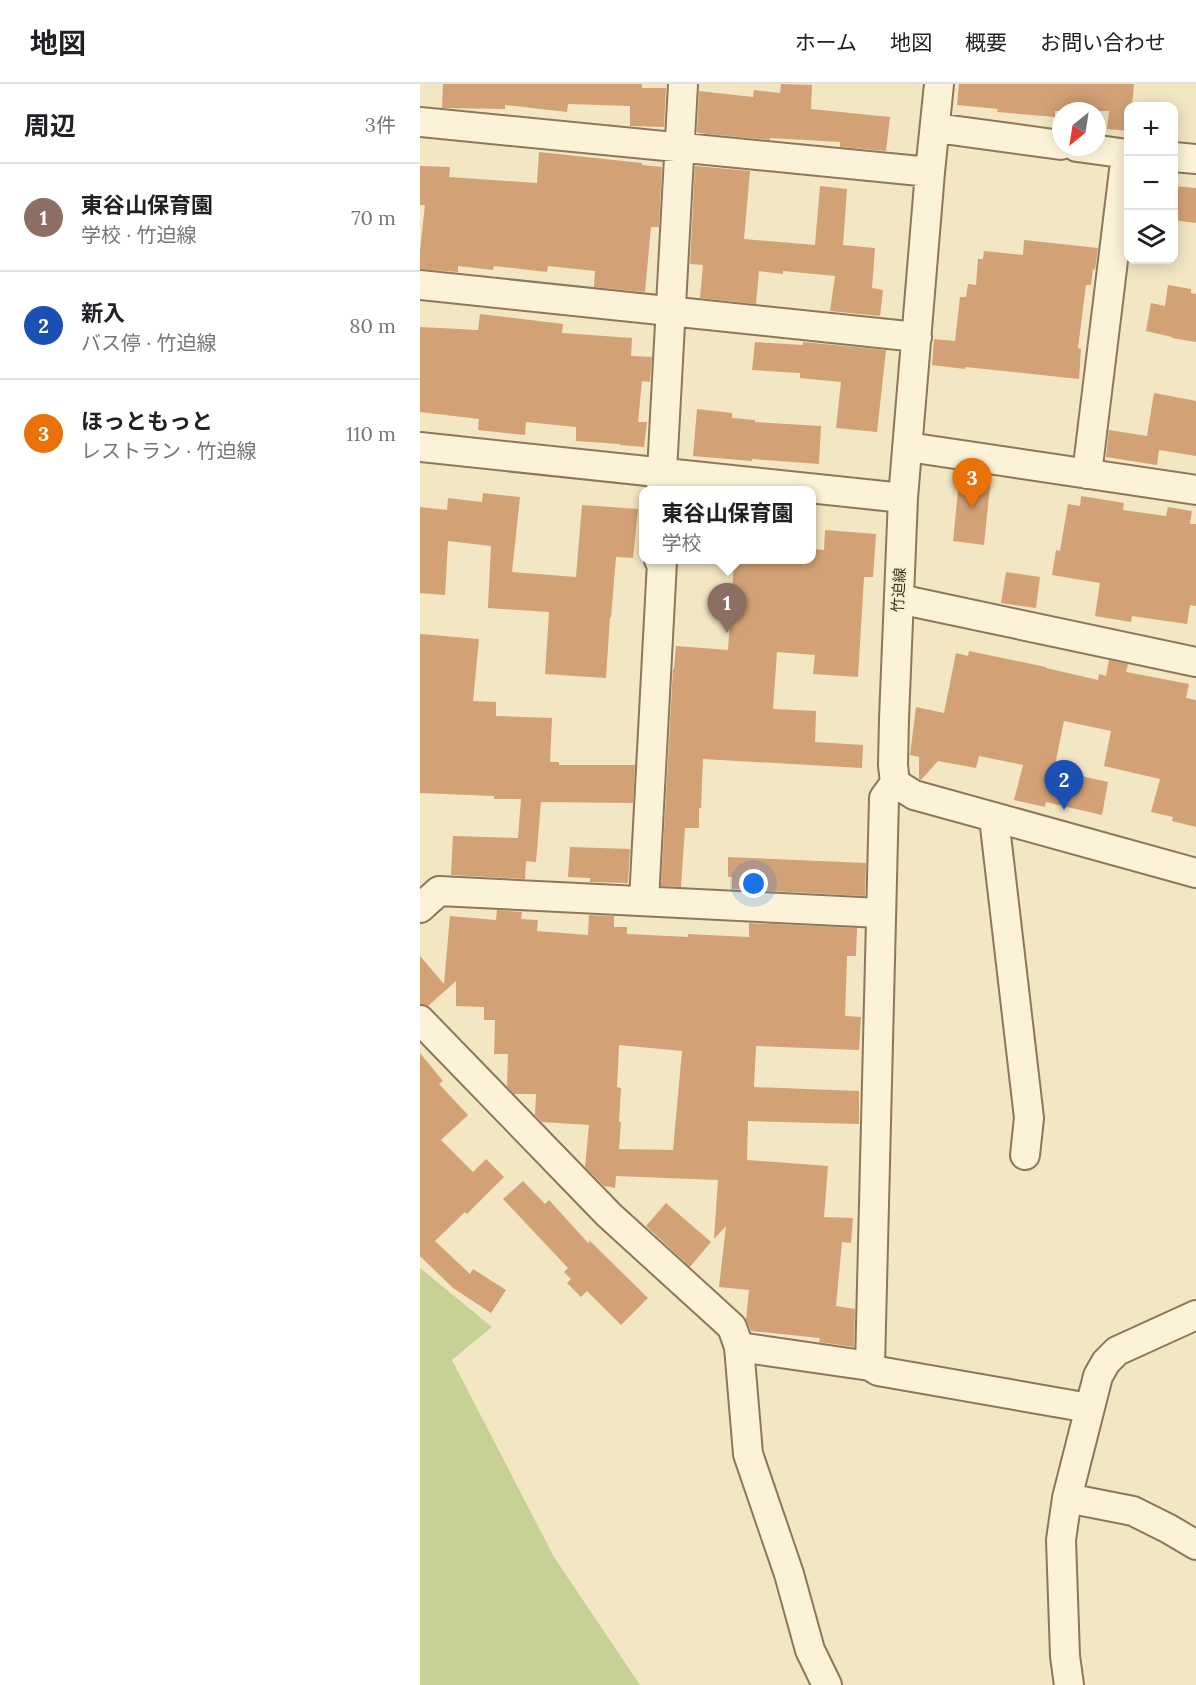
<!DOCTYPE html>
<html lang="ja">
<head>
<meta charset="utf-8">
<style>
  :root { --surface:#fff; --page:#f2f2f2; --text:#202124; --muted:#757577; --line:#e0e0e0; --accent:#1a73e8 }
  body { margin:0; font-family:Lora,"Noto Sans JP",serif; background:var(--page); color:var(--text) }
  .controls { position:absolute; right:18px; top:18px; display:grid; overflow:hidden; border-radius:12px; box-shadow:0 3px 15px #0003 }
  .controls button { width:54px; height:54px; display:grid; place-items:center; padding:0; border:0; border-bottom:2px solid var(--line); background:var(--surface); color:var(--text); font:30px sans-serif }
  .compass { position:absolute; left:632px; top:18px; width:54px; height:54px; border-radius:50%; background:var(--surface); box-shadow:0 3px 15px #0003; rotate:210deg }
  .you { position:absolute; left:334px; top:800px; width:21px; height:21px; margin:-15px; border:4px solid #fff; border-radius:50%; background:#1a73e8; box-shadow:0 0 0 9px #1a73e833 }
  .badge { display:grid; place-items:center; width:39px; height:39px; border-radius:50%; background:var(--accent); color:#fff; font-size:20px; font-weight:700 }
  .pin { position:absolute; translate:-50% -50px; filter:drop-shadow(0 2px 3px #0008) }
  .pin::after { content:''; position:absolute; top:32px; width:21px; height:18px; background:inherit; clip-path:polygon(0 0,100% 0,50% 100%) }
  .popup { position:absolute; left:219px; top:402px; width:177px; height:78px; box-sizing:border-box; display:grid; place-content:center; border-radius:12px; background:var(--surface); filter:drop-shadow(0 2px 4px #0005); font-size:20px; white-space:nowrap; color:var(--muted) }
  .popup b { font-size:22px; color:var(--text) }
  .popup::after { content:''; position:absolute; left:50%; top:100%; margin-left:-12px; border:12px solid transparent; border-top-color:var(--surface) }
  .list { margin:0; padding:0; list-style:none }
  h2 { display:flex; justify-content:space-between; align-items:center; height:78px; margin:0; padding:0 24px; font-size:26px }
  h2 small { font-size:20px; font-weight:400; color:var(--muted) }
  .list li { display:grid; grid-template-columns:39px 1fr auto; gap:18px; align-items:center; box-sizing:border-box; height:108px; padding:0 24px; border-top:2px solid var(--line) }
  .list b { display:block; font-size:22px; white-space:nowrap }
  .list p { margin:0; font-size:20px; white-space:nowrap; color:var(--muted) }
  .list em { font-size:20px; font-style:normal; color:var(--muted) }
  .icon { flex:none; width:33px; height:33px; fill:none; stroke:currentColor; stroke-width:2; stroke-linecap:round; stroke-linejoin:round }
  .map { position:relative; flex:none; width:776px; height:1601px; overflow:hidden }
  header { display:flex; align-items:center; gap:36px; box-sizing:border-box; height:84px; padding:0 30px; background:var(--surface); border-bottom:2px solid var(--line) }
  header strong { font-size:28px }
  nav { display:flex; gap:33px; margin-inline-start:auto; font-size:21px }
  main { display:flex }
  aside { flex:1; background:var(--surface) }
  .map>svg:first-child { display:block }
</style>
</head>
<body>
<header>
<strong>地図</strong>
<nav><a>ホーム</a><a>地図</a><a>概要</a><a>お問い合わせ</a></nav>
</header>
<main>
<aside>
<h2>周辺<small>3件</small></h2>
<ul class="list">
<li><span class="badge" style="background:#8d6e63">1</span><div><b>東谷山保育園</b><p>学校 · 竹迫線</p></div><em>70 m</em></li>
<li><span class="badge" style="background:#1a4fb4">2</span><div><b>新入</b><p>バス停 · 竹迫線</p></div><em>80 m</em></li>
<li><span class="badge" style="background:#e8710a">3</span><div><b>ほっともっと</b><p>レストラン · 竹迫線</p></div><em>110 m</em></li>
</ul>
</aside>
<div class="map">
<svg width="776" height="1601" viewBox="0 0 776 1601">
  <rect width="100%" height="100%" fill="#f2e6c3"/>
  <path fill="#c7d196" d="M0 1184 72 1243 32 1276 134 1473 220 1601H0Z"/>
  <path fill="#d3a176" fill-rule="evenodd" d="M23 0H222V4H246L244 43 210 42V22L148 20 147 28 85 21V25L22 24Z
    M361 0 392 1 391 25 470 33 466 67 420 63V58L350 54V56L278 49 277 47 279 7 333 13 334 6 360 9Z
    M539 0H714L712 22H708V47L687 45 689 27H635V33L577 28 578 25 537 21Z
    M119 68 222 79V81L242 83 239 143H231L225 208 174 203 175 187 128 182 127 188 74 182 73 186 38 182V188L0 185V167L5 121H0V82L30 83 29 93 117 99Z
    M275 82 330 87 324 155 395 161 400 102 427 105 423 161 455 164 452 204 463 206 460 232 410 227 415 192 363 187V190L339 187 336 220 280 214 283 181 270 180Z
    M753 102 776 104V139L753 136Z
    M604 156 678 164 675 186 673 185 671 201H666L658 264 661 265 659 295 545 283V285L512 281 514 255 535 257 540 213H546L548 200 556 201 558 175H563L564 167 603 171Z
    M748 201 771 205V209L776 210V258L752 254V253L726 247 731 219 745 222Z
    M60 230 143 240 142 249 212 254 211 272 232 273 230 298 222 297 218 338H227L224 363 200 361V360L156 357V343L106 338 105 351 58 346 59 335 0 328V243L58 246Z
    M335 258 383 261V258L466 266 457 348 416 344 421 298 380 294V289L332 286Z
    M734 309 776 317V372L739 366 737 381 686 373 689 346 727 352Z
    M277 325 312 329V334L335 336V338L401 342 399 380 332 375V377L273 372Z
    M540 388 571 392 564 461 533 457Z
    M63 409 100 413 92 488 156 493 162 421 218 425 213 474 196 473 191 533H190L186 594 125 590 129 528 68 524 71 462 28 457 25 511 0 509V423L27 426 28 414 62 418Z
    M661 412 704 419 703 426 746 432 748 423 772 427 770 440H776V522L770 521 767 540 712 532 711 538 675 532 680 499 632 491 636 466 640 467 648 420 660 422Z
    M405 446 456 450 453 493H444L438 593 393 590 395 571 357 568 353 625 396 627 395 658 443 661 442 684 283 675 281 724H279V744H265L261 803 241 802 253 585H254L256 562 308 566 314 476H391V465L404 466Z
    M586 488 620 493 616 524 581 519Z
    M0 550 59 555 53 617 76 618V632L132 634 130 678H139V681H215L213 719 121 718 116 778 106 777 105 795 31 791 33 752 98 754 101 715H74V712L0 709Z
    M549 567 626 583V584L678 596 679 590 686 592 689 576 708 580 706 588 769 600 766 614 776 616V743L752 737 753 733 731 728 740 695 684 682 691 647 644 637 634 686 688 698 682 731 626 718 625 723 594 716 603 681 559 672 556 684 518 677 501 696 499 695V673L490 671 496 623 524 629 536 569 548 572Z
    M150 763 210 765 208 799 170 798V794L148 793Z
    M308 773 446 779 445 812 312 805V793H308Z
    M77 826 102 828 101 835 118 836 117 847 168 851 169 831 194 832V843H207V850L268 853V850L329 853V839L437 844 436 872H427L425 932 441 933 439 966 336 962 334 1003 439 1007V1040L328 1037 327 1076 408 1082 404 1133 433 1134 431 1159 422 1158 416 1222 435 1225 434 1263 399 1258 400 1254 331 1247 326 1235 329 1206 299 1203 306 1142 294 1155 298 1096 196 1092 195 1104 184 1102 165 1083 169 1041 122 1038 115 1031 116 1010H94L87 1002 88 970H74L75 936H64V923L36 922V897L8 922 0 920V872L24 900 30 832 76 836ZM199 961 262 967 253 1066 199 1065 201 1038H199L201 1004 197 1003Z
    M0 969 23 997 19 1000 48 1031 21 1056 53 1088 66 1075 84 1093 47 1130 45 1128 15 1157 50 1190 53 1185 86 1206 71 1229 33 1204 0 1172Z
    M103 1097 125 1120 129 1116 169 1160V1156L228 1214 201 1241 167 1207 161 1213 147 1199 151 1195 144 1188 148 1184 83 1115Z
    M246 1119 291 1158 270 1183 226 1142Z"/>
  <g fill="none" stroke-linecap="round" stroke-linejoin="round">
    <g stroke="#8e7758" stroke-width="32">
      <path id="minor" d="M519 0 510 88 483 414 474 635 473 681 475 699 494 711 776 789
        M0 38 510 88
        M516 44 641 61
        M657 63 708 70
        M754 73 776 75
        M0 201 497 253
        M0 363 483 414
        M488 363 776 406
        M667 390 706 70
        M241 406 263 0
        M479 515 776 578
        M574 734 609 1034 605 1071
        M224 817 242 478 239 476
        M0 824 19 807 460 829
        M0 936 189 1131 312 1243 319 1263 328 1370 369 1490 390 1566 407 1601
        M319 1263 450 1282 458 1287 669 1324
        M450 1282 464 714 475 699
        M647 1414 713 1427 749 1445 776 1461
        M649 1601 645 1572 641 1456 647 1414 678 1292 686 1278 697 1267 776 1231"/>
    </g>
    <use href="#minor" stroke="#fbf2d7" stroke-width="28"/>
  </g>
  <g text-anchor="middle" stroke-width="4.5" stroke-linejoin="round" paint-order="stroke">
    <g font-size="15" fill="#3c2e1d" stroke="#f8efd3">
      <text transform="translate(479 506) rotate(-87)" y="5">竹迫線</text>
    </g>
  </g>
</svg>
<div class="controls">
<button>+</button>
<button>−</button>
<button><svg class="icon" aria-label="layers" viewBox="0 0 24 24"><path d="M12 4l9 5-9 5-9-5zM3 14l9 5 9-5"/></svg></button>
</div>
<svg class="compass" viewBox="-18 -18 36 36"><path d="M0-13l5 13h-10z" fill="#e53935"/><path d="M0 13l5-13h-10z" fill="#757577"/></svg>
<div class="you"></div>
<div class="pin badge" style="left:307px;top:549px;background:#8d6e63">1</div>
<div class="popup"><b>東谷山保育園</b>学校</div>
<div class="pin badge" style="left:644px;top:726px;background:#1a4fb4">2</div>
<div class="pin badge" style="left:552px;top:424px;background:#e8710a">3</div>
</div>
</main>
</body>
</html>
